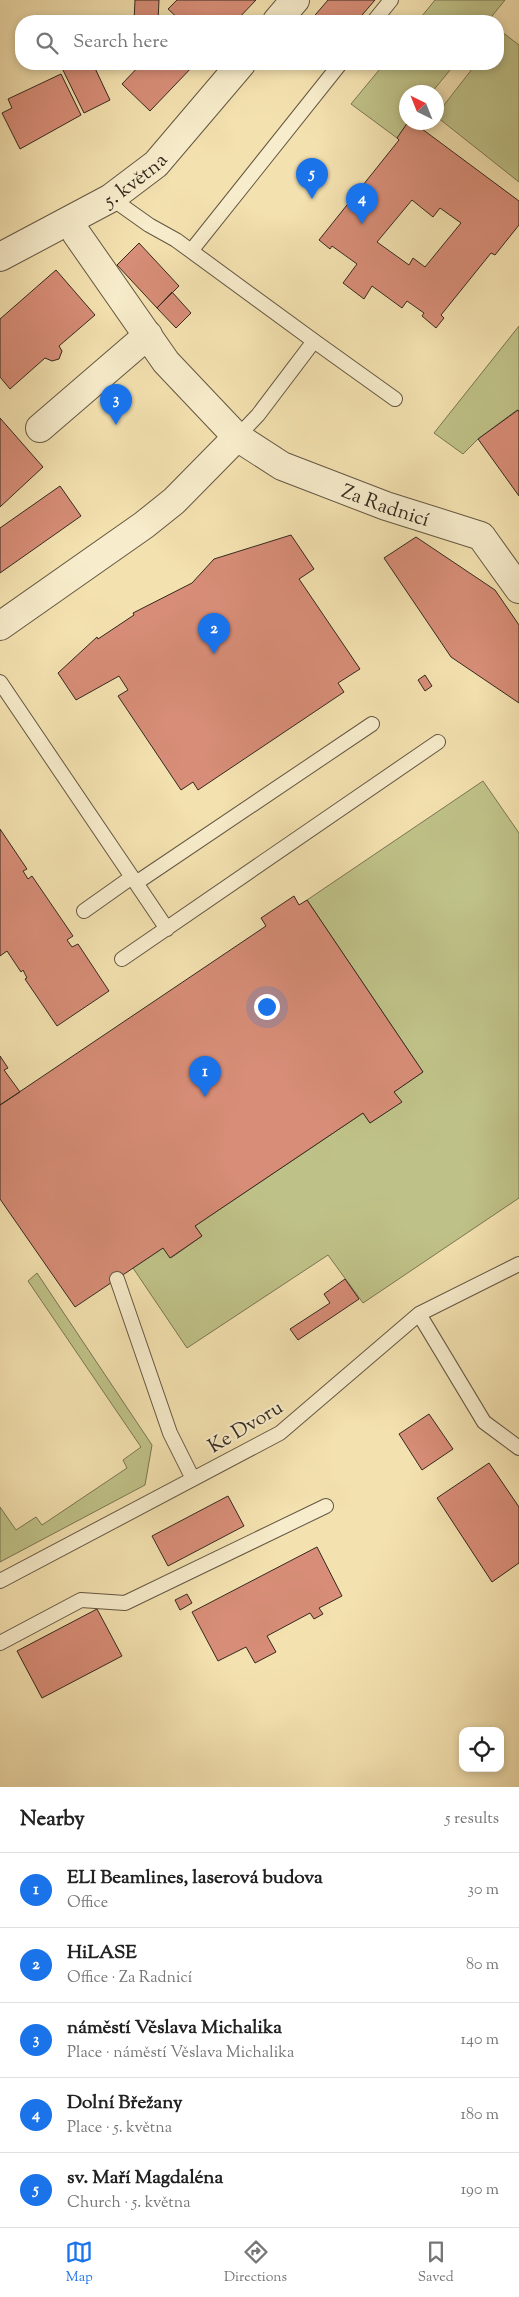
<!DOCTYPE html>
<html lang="en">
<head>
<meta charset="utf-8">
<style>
  :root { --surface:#fff; --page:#f2f2f2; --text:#222; --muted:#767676; --line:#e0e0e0; --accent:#1a73e8 }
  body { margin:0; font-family:"Sorts Mill Goudy",serif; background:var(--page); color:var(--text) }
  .controls { position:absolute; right:15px; bottom:15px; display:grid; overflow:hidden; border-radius:10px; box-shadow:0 2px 8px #0003 }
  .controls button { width:45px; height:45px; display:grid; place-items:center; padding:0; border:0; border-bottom:1px solid var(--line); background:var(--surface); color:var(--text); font:25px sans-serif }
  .compass { position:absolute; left:399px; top:85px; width:45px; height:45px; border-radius:50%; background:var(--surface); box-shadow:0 2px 8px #0003; rotate:317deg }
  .you { position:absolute; left:266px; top:1006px; width:18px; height:18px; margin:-12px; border:4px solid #fff; border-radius:50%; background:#1a73e8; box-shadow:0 0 0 8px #1a73e833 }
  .badge { display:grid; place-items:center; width:32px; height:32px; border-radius:50%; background:var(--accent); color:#fff; font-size:16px; font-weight:700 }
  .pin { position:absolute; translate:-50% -41px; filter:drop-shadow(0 1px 2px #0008) }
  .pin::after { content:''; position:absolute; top:26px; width:18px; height:15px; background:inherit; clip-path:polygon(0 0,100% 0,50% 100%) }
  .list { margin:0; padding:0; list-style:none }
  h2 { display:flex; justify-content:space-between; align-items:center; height:65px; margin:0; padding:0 20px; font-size:21px }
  h2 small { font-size:16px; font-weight:400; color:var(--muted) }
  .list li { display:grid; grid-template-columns:32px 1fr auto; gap:15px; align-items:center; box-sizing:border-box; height:75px; padding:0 20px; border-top:1px solid var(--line) }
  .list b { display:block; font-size:19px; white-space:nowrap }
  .list p { margin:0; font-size:16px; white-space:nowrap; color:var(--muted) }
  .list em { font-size:16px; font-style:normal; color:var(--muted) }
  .icon { flex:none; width:28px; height:28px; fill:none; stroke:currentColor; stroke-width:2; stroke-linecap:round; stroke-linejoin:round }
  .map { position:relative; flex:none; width:519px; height:1787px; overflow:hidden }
  .search { position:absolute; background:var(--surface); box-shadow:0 2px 8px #0003; left:15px; right:15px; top:15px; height:55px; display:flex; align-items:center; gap:12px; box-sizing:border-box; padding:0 18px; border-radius:20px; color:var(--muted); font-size:19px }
  .sheet { height:440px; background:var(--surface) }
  nav { display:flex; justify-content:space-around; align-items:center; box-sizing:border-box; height:70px; border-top:1px solid var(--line); background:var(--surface); font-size:14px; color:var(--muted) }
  nav a { display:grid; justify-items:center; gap:2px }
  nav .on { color:var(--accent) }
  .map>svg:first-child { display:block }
</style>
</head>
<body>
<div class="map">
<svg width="519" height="1787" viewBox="0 0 519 1787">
  <rect width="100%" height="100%" fill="#f3e1af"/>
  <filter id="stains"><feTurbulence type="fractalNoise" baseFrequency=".004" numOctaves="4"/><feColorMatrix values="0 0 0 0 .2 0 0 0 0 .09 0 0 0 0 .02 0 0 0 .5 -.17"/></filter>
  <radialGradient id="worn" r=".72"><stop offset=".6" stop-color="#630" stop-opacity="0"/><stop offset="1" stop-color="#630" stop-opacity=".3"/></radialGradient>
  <path fill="#bfc288" stroke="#7a7654" d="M435 0H505L488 21H418Z
    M502 32 519 45V182L437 117V114L476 64H498V37Z
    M384 64H455L432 92H406V122L408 123 397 138 351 104Z
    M519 326V412L517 410 478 439 463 454 434 433Z
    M483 781 519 833V1198L363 1303 328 1255 187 1348 133 1268 163 1248 171 1258 202 1236 195 1226 363 1113 370 1123 401 1102 394 1092 423 1072 307 900Z
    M37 1273 152 1445 145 1485 0 1562V1507L16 1530 36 1517 42 1525 127 1468 123 1460 141 1447 28 1281Z"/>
  <path fill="#d78d77" stroke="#34291f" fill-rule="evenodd" d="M135 0H159L158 21H134Z
    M177 0H256L236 21H181L168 9Z
    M328 0H375L357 21H310Z
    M60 64H93L110 100 84 113Z
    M141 64H195L150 111 122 84Z
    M61 74 81 115 20 149 2 113 12 108 8 99Z
    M408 122 414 123 519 201V225L495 255 491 253 441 315 444 318 436 328 422 316 424 313 407 301 402 308 372 286 364 299 343 283 357 264 332 246 330 249 319 240 399 140 397 138ZM412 200 433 217 440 208 461 223 425 267 413 258 409 265 377 242Z
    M139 243 179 286 157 308 117 265Z
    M56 270 95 315 59 346 62 351 59 359 52 361 45 358 10 389 0 377V319Z
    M172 292 191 313 176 328 157 308Z
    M518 410 519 412V496L478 439Z
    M0 418 43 467 0 507Z
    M60 486 81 516 0 573V528Z
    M291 535 314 569 299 579 360 669 338 683 344 692 198 790 193 782 181 790 118 696 128 690 119 676 76 700 58 673 97 637 98 639 134 615 133 613 192 583 214 559Z
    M416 537 495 590 519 625V703L451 657 384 558Z
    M425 675 432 686 425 691 418 680Z
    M0 829 27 869 23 871 28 879 32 876 73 936 67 940 72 947 78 944 109 991 57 1026 25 979 27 978 23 970 21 972 7 951 0 956Z
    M294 896 299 905 307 900 423 1072 394 1092 402 1102 370 1123 363 1113 195 1226 202 1236 170 1258 163 1248 75 1307 0 1199V1105L266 926 261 918Z
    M0 1056 8 1068 4 1070 20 1092 0 1105Z
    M345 1279 359 1299 298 1340 290 1329 330 1303 324 1294Z
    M429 1414 453 1449 422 1470 399 1434Z
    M489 1463 519 1507V1563L492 1582 437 1498Z
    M228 1496 244 1526 168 1566 152 1536Z
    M317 1547 342 1596 319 1608 323 1614 314 1619 310 1613 267 1636 276 1652 255 1663 246 1647 218 1661 192 1612Z
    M187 1594 192 1603 180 1610 175 1600Z
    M97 1609 122 1656 42 1698 17 1651Z"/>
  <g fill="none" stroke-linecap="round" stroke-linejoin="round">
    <g stroke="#645743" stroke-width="16">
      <path id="service" d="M374 21 391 0
        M111 198 149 225 176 240 314 341
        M191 251 340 64
        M237 437 258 415 314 341 395 399
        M0 682 136 883 372 724
        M136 883 167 929
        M84 911 132 877
        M122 959 438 742
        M117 1279 170 1433 193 1479
        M419 1314 484 1422 519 1448
        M0 1581 280 1433 419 1314 519 1264
        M0 1643 81 1600 125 1603 326 1506"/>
    </g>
    <g stroke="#645743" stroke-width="30">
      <g id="minor">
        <path id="s1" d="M76 233 166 362 237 437 282 466 386 506 481 536 519 589"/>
        <path d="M40 428 148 335"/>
        <path d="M0 626 144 525 174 501 237 437"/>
      </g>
    </g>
    <g stroke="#645743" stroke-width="30">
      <g id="tertiary">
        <path d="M277 21 295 0"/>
        <path id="s2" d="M0 257 111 198 156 164 241 64"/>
      </g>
    </g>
    <use href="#service" stroke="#f7eccb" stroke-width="14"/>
    <use href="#minor" stroke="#f7eccb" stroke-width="28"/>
    <use href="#tertiary" stroke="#f7eccb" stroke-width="28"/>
  </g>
  <g text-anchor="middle" stroke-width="4" stroke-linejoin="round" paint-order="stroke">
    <g font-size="20" fill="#34291f" stroke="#f7eccb">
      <text dy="7" stroke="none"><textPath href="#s2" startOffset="156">5. května</textPath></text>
      <text dy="7" stroke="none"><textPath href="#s1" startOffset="425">Za Radnicí</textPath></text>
      <text transform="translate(245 1426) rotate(-31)" y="7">Ke Dvoru</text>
    </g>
  </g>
  <rect width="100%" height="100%" filter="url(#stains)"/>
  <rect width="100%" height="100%" fill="url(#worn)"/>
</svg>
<div class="controls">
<button><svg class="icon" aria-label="locate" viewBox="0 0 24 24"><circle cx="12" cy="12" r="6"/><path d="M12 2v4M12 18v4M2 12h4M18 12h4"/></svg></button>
</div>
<svg class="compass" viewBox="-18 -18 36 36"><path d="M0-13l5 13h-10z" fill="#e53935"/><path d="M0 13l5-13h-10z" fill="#767676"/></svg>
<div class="you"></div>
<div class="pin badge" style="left:205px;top:1097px">1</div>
<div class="pin badge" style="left:214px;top:654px">2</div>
<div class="pin badge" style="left:116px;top:425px">3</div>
<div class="pin badge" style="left:362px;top:224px">4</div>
<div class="pin badge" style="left:312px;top:199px">5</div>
<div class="search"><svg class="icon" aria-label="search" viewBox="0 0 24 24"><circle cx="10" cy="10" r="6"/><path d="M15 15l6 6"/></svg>Search here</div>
</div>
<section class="sheet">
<h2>Nearby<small>5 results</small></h2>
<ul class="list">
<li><span class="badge">1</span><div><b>ELI Beamlines, laserová budova</b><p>Office</p></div><em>30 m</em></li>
<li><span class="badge">2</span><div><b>HiLASE</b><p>Office · Za Radnicí</p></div><em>80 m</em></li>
<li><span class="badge">3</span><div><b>náměstí Věslava Michalika</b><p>Place · náměstí Věslava Michalika</p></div><em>140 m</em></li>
<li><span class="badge">4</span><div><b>Dolní Břežany</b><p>Place · 5. května</p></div><em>180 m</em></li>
<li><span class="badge">5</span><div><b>sv. Maří Magdaléna</b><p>Church · 5. května</p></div><em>190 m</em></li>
</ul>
</section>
<nav>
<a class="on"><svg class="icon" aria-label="map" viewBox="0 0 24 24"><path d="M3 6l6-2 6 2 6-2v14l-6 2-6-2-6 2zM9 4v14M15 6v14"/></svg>Map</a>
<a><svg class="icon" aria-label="directions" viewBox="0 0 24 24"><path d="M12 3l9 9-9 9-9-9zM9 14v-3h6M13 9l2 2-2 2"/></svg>Directions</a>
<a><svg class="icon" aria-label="saved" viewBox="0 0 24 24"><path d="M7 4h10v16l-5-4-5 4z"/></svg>Saved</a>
</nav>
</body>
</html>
